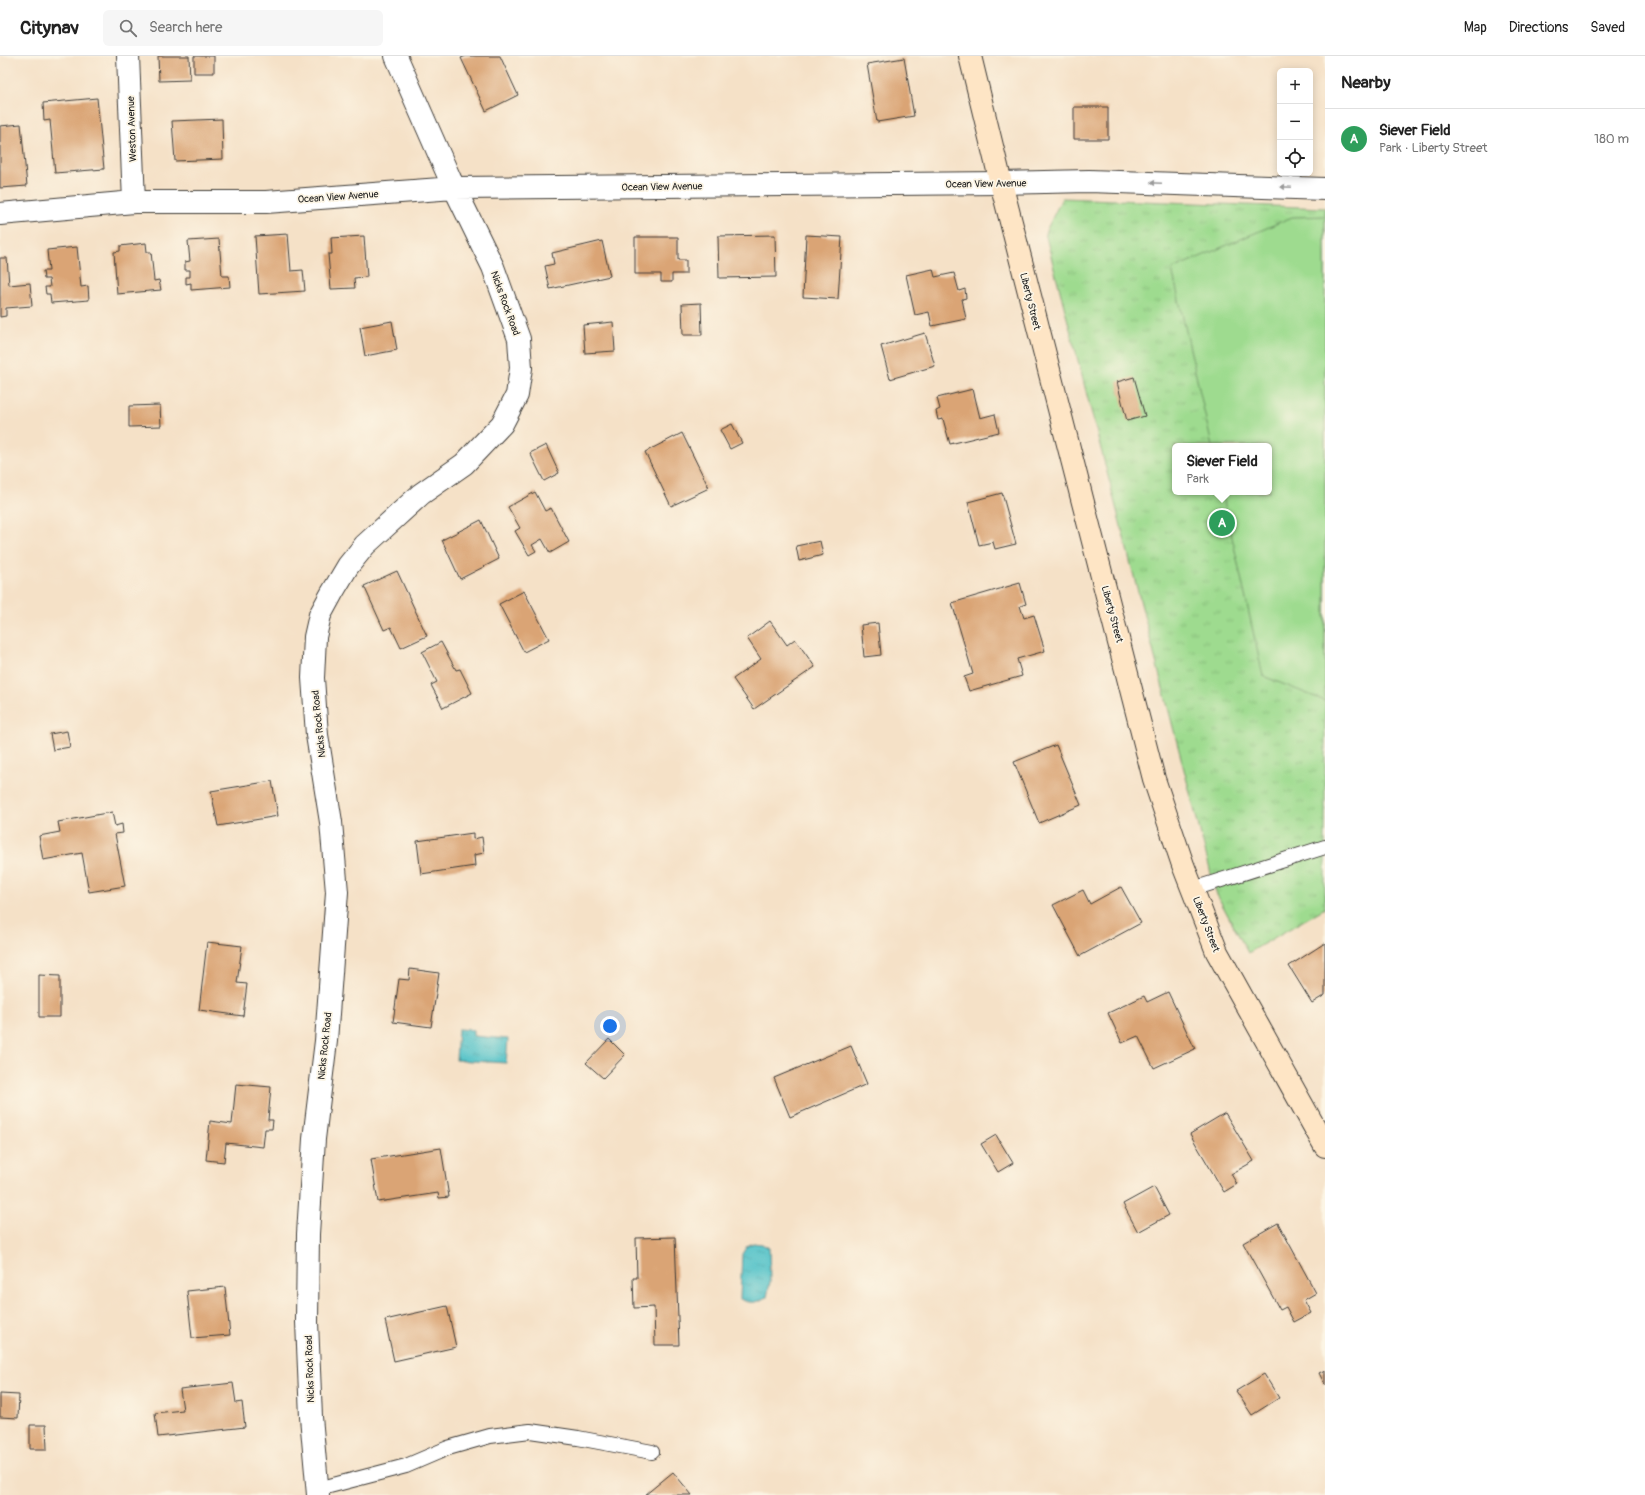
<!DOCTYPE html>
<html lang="en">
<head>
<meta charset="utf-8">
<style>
  :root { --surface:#fff; --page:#f6f6f6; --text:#222; --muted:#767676; --line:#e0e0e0; --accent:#d1495b }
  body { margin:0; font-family:Pangolin,sans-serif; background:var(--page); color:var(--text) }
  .controls { position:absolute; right:12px; top:12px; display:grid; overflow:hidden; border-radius:6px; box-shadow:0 2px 10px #0003 }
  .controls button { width:36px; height:36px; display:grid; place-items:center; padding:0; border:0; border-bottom:1px solid var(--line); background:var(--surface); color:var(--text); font:20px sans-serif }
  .you { position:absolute; left:610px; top:970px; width:14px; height:14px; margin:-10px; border:3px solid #fff; border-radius:50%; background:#1a73e8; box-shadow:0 0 0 6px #1a73e833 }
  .badge { display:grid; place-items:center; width:26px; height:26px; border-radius:50%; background:var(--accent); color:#fff; font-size:13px; font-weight:700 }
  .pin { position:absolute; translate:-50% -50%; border:2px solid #fff; box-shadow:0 1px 4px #0006 }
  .popup { position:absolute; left:1172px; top:387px; width:100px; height:52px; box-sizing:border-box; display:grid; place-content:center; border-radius:6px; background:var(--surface); filter:drop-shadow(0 1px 3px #0005); font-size:13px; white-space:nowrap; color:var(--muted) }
  .popup b { font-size:15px; color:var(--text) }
  .popup::after { content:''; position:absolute; left:50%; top:100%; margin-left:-8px; border:8px solid transparent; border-top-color:var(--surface) }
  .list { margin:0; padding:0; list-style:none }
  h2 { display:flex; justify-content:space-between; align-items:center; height:52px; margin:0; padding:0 16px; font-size:17px }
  h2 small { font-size:13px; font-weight:400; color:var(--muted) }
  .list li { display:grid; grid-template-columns:26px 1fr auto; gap:12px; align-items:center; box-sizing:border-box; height:60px; padding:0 16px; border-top:1px solid var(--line) }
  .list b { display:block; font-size:15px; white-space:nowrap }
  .list p { margin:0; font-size:13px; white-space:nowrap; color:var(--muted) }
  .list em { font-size:13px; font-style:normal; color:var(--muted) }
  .icon { flex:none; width:22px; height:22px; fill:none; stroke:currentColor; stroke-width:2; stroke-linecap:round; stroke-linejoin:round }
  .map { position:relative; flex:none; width:1325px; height:1439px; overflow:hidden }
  header { display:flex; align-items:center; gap:24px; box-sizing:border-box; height:56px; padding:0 20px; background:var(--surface); border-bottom:1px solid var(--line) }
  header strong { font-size:19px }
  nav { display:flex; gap:22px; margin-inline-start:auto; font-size:14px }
  .search { width:280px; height:36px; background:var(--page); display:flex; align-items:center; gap:10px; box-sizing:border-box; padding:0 14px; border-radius:6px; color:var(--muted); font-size:15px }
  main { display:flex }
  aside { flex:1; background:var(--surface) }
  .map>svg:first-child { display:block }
</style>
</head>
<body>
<header>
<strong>Citynav</strong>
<div class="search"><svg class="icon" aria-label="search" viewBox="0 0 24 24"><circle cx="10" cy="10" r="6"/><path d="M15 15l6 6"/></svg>Search here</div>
<nav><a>Map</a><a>Directions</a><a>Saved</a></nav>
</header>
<main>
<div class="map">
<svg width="1325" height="1439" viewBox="0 0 1325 1439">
  <defs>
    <pattern id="park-tufts" width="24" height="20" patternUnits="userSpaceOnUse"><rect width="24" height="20" fill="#9edb8f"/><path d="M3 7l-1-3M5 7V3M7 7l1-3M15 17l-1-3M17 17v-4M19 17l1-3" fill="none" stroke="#88bb7b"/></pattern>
    <pattern id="water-ripples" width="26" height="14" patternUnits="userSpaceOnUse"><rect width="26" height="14" fill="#55c3c9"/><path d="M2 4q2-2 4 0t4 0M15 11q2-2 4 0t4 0" fill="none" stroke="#49a7ac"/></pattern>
  </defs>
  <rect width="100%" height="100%" fill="#fcf5e5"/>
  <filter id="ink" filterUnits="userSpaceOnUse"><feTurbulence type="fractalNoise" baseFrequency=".025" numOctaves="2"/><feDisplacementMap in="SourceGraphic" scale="8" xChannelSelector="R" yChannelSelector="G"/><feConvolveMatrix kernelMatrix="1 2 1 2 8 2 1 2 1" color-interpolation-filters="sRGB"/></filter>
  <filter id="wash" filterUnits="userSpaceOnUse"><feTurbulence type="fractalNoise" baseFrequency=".012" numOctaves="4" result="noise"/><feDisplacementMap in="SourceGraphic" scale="16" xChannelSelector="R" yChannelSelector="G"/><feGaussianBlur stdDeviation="0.9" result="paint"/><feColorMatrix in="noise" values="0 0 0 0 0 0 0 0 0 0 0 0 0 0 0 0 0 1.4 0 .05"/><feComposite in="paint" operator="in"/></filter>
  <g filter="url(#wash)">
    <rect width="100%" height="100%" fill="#f5e1c7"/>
    <path fill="url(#park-tufts)" stroke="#5d7c56" fill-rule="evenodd" d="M1062 142 1325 152V852L1248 897 1216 837 1045 177ZM1175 390H1269V436H1175Z"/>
    <path fill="#9edb8f" stroke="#5d7c56" d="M1325 160V645L1263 620 1222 436H1269V390H1212L1172 213 1292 161Z"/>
    <path fill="url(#water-ripples)" stroke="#387072" d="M458 973 473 974V980L508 983 506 1007 456 1004Z
      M753 1187 762 1188 769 1192 770 1226 767 1241C757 1247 751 1248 740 1243L742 1198 747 1190Z"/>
    <g id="blocks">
      <path fill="#daa475" d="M158 0H189L190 24 159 25Z
        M194 0H214V17H194Z
        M466 0H500L518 39 486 55 461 2Z
        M904 2 914 60 877 66 867 8Z
        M97 42 104 113 55 117 50 64 44 65 43 47Z
        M1074 51H1108V83H1074Z
        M222 63 223 103 175 105 172 65Z
        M21 68 27 130 0 132V70Z
        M288 178 291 215 303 214 305 235 259 238 255 180Z
        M775 179 776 221 719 222 718 180Z
        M806 179 842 181 838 243 803 241Z
        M364 180 367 221 354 222 355 232 331 233 328 198H332L331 182Z
        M635 181H678V204H686V218H672V226H661V218H635Z
        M219 183 222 220H229L230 231 191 234V227L186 228V221H190V214H185V206L190 205 188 185Z
        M602 185 610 220 550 233 545 210 554 208 552 197Z
        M146 187 147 196H151L154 225 159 224 161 234 117 238 114 196 120 195V190Z
        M77 191 81 231 88 230 89 244 51 247 50 238H46L45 231H50L49 223H44L43 215H49L47 194Z
        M0 202H7L9 229 30 227 32 250 6 252V260L0 261Z
        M933 213 935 221 954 217 959 235 965 233 966 242 962 243 966 263 932 270 929 256 915 259 906 219Z
        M701 247 702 279H683L682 248Z
        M392 265 397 294 365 300 360 271Z
        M613 266 615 295 585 297 583 269Z
        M925 277 935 310 890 323 881 290Z
        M1134 321 1145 360 1127 365 1117 326Z
        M973 333 980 362 995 358 999 376 950 388 943 363 938 364 936 355 940 353 937 342Z
        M160 349 161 370 129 371V350Z
        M732 368 742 387 730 393 720 374Z
        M682 377 709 432 671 450 645 396Z
        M546 389 559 417 544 425 530 397Z
        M535 436 545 455 551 452 569 486 550 497 542 483 532 489 536 495 529 499 515 475 520 472 508 451Z
        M1002 437 1016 488 995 493 993 486 979 489 968 446Z
        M481 464 499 503 460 523 442 484Z
        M820 485 823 499 799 505 796 490Z
        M397 515 427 580 401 592 391 571 384 574 364 530Z
        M1020 527 1026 548 1020 550 1024 562 1034 559 1045 595 1017 603 1022 620 969 635 964 621 973 618 952 547Z
        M524 535 549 583 524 596 499 548Z
        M770 565 787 589 795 583 815 611 754 653 733 623 761 603 747 582Z
        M878 567 881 599 864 601 861 569Z
        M441 586 456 614 460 613 472 637 443 652 431 629 437 626 422 596Z
        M67 675 70 691 53 694 50 678Z
        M1056 689 1081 749 1039 767 1014 706Z
        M272 725 278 760 218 770 211 735Z
        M112 756 115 770 122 768 123 777 115 778 125 830 89 836 82 797 43 804 39 780 60 776 58 766Z
        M473 777V783L482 781 484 797 474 799 475 810 421 818 417 785Z
        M1121 831 1141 867 1080 900 1053 849 1083 834 1090 848Z
        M207 886 242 890 237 927 247 928 243 960 199 954Z
        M1325 887V939L1312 947 1289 910Z
        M410 913 439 917 431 971 393 966 399 923 409 924Z
        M39 919 60 920V961H39Z
        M1168 936 1195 993 1154 1012 1138 980 1122 987 1108 957 1144 940 1147 946Z
        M609 983 625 999 603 1022 586 1007Z
        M851 990 867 1028 790 1061 774 1022Z
        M236 1028 271 1031 268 1064H273L272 1073H265L263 1091 226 1087 224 1106 206 1104 210 1065 232 1068Z
        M1225 1057 1254 1105 1231 1118 1237 1128 1224 1136 1190 1078Z
        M996 1079 1013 1107 998 1116 981 1088Z
        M441 1092 449 1141 439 1142 438 1137 378 1146 371 1103Z
        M1154 1131 1169 1159 1138 1176 1123 1148Z
        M1278 1167 1316 1237 1304 1244 1311 1257 1294 1266 1286 1251 1280 1254 1243 1187Z
        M675 1181 679 1289H655L654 1251 634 1252 633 1222H637L636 1182Z
        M225 1231 230 1279 192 1282 187 1235Z
        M447 1250 456 1291 394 1305 385 1264Z
        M1325 1314V1329L1319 1317Z
        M1264 1318 1279 1342 1252 1359 1236 1335Z
        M233 1327 236 1347 242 1346 245 1371 158 1381 155 1357 183 1354 180 1333Z
        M0 1338 19 1339 18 1362 0 1361Z
        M30 1369H46L47 1393H30Z
        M673 1416 692 1439H645Z"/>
    </g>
  </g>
  <g filter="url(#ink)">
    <use href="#blocks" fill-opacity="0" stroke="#3d3a36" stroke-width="1"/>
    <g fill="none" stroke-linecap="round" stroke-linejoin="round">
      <g stroke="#3d3a36" stroke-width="16">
        <path id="lane" d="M1193 833 1325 791
          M318 1433 406 1410 448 1392 490 1380 530 1375 578 1382 652 1396"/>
      </g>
      <g stroke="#3d3a36" stroke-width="24">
        <path id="street" d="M128 0 134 146
          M0 158 134 146H266L454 132 1001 127 1089 125 1325 133
          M318 1439 311 1361 307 1266 308 1178 314 1083 326 985 337 836 331 766 317 679 313 622 315 581 320 559 332 537 348 510 365 489 421 438 464 408 502 368 517 339 521 312 519 283 493 211 450 123 396 0"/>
      </g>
      <g stroke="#3d3a36" stroke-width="24">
        <path id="secondary" d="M970 0 1001 127 1154 723 1183 809 1217 896 1325 1090"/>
      </g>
      <use href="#lane" stroke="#fff" stroke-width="14"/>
      <use href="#street" stroke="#fff" stroke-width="22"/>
      <use href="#secondary" stroke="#fee5c5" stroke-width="22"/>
    </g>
    <defs><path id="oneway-solid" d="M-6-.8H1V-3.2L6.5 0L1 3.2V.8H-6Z"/></defs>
    <g fill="#999">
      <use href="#oneway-solid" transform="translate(1156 127) rotate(-178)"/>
      <use href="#oneway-solid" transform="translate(1286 131) rotate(-177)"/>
    </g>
  </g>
  <g text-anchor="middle" stroke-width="3.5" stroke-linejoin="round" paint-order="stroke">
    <g font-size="10" fill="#1c1c1c" stroke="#fcf5e5">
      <text transform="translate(131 73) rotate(-92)" y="4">Weston Avenue</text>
      <text transform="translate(986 127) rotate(-1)" y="4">Ocean View Avenue</text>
      <text transform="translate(662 130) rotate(-1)" y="4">Ocean View Avenue</text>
      <text transform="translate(338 140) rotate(-4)" y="4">Ocean View Avenue</text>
      <text transform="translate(1031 245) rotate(76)" y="4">Liberty Street</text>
      <text transform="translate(506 247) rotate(70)" y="4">Nicks Rock Road</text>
      <text transform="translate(1113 558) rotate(75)" y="4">Liberty Street</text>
      <text transform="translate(318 668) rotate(-96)" y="4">Nicks Rock Road</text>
      <text transform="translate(1207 868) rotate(69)" y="4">Liberty Street</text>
      <text transform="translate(324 990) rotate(-84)" y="4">Nicks Rock Road</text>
      <text transform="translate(309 1313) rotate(-92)" y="4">Nicks Rock Road</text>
    </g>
  </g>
</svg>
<div class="controls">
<button>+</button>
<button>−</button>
<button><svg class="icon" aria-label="locate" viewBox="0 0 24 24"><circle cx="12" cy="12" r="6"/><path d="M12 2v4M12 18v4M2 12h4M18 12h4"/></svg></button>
</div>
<div class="you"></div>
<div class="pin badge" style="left:1222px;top:467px;background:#2e9e5b">A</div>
<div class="popup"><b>Siever Field</b>Park</div>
</div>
<aside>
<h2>Nearby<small></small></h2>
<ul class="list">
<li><span class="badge" style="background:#2e9e5b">A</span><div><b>Siever Field</b><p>Park · Liberty Street</p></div><em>180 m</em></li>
</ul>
</aside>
</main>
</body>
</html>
